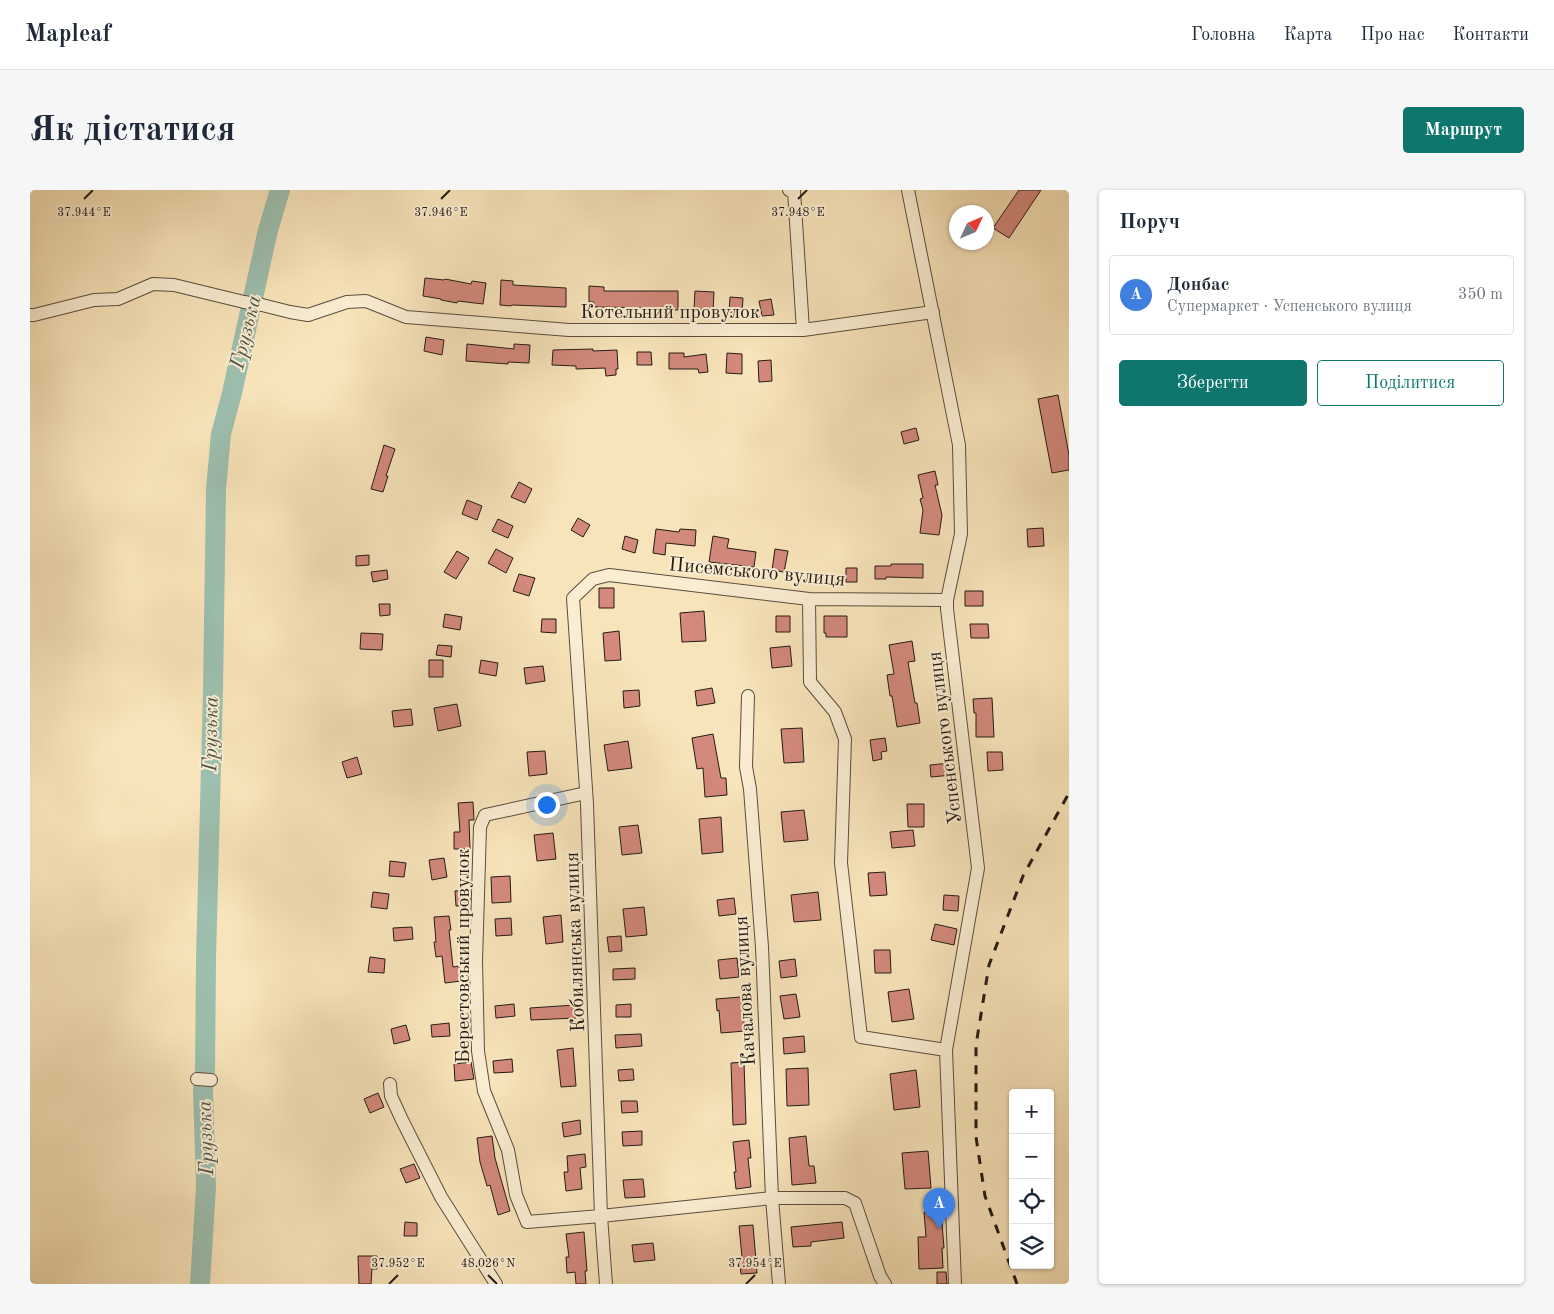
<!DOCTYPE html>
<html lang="uk">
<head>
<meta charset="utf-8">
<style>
  :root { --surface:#fff; --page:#f6f6f7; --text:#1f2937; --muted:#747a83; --line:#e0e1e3; --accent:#0f766e }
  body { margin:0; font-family:"Old Standard TT",serif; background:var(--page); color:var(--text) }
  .controls { position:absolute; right:15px; bottom:15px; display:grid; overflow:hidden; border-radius:5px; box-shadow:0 1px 4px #0004 }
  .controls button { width:45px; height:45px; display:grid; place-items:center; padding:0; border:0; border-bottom:1px solid var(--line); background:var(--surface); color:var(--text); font:25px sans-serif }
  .compass { position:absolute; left:919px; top:15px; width:45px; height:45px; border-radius:50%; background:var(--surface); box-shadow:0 1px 4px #0004; rotate:46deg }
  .you { position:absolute; left:516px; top:614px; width:18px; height:18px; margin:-12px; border:4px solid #fff; border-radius:50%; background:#1a73e8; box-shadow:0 0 0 8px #1a73e833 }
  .badge { display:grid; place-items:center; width:32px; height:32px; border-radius:50%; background:var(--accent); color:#fff; font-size:16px; font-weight:700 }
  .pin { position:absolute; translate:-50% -41px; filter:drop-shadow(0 1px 2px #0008) }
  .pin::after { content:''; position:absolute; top:26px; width:18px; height:15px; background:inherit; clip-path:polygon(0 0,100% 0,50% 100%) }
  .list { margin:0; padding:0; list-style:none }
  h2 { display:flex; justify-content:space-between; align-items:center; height:65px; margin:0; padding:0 20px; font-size:21px }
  h2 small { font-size:16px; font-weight:400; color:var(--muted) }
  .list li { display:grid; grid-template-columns:32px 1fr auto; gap:15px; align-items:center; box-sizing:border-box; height:80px; margin:0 10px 10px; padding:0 10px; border:1px solid var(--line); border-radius:5px }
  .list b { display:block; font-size:19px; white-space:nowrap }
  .list p { margin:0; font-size:16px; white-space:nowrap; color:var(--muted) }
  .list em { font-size:16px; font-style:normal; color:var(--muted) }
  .actions { display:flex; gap:10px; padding:15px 20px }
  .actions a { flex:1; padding:11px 0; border:1px solid var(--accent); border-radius:5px; text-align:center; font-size:18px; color:var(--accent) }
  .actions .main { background:var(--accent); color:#fff }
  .icon { flex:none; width:28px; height:28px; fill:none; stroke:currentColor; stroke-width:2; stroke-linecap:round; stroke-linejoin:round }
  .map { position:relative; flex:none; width:1039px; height:1094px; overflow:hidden; border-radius:5px }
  header { display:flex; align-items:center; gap:30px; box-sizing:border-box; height:70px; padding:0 25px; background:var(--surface); border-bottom:1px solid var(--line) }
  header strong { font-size:24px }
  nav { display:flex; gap:28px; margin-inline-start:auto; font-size:18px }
  .intro { display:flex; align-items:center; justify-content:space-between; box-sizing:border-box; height:120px; padding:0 30px }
  h1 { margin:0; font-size:35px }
  .button { padding:12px 22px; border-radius:5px; background:var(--accent); color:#fff; font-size:18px; font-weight:700 }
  main { display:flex; gap:30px; padding:0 30px }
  aside { flex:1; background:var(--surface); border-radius:5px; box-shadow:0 1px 4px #0004 }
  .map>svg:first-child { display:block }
</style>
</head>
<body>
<header>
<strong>Mapleaf</strong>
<nav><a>Головна</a><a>Карта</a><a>Про нас</a><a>Контакти</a></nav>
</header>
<div class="intro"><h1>Як дістатися</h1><a class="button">Маршрут</a></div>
<main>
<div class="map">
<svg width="1039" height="1094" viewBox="0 0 1039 1094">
  <rect width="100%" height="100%" fill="#f8e4ba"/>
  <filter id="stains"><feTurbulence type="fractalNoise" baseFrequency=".004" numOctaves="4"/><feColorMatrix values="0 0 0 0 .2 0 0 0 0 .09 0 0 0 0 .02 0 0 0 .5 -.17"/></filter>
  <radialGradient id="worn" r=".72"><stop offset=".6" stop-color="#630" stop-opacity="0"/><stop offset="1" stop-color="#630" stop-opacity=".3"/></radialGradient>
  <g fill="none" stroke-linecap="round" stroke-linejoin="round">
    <path stroke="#9dbfaf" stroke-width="20" d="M170 1094 176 997 173 900 175 882 176 769 183 500 186 299 191 244 202 203 238 40 250 0"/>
  </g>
  <path fill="#d3897c" stroke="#241b14" d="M989 0H1011L979 48 963 38Z
    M395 88 414 90 415 89 441 94 442 91 456 93 453 114 428 111 427 113 411 110V109L393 106Z
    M471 90 483 91V95L536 98V117L482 115 481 116 470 115Z
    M559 96 574 97V101H648V120H631V118L564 117V112H559Z
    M665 101 684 102 683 121 664 119Z
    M700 107 713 108 712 123 699 122Z
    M741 109 744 125 732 126 729 111Z
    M396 147 414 150 412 165 394 161Z
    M437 154 484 159V154L500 155 499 173 478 172V174L436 171Z
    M563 159V161L587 160 588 179H586V185L576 186 575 178 546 179V176L522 175 523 160Z
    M607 162H621L622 175H607Z
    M639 163H654V167L676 164 678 182 669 183 668 179H639Z
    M697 163 712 164V184L696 183Z
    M741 170 742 191 729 192 728 171Z
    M1028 205 1039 265V280L1022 283 1008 209Z
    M886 238 889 250 874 254 871 242Z
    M354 255 365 259 356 286H358L353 302 341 299Z
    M905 281 908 295H905L912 325 909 345 890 343 893 320 890 309 893 308 888 285Z
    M489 292 502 299 495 313 481 307Z
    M437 310 452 316 447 330 432 324Z
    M548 328 560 335 553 347 541 340Z
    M468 329 483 336 478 348 462 341Z
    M1013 338 1014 356 998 357 997 339Z
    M626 339 649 342 650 339 666 340 665 356 636 353 635 365 623 363Z
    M595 346 608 350 605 363 592 359Z
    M683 346 699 349 697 358 726 362 724 377 679 372Z
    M466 359 483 368 476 383 458 373Z
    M745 359 758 361 754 382 742 380Z
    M427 361 439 368 426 389 414 382Z
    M339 365V375L326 376V366Z
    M861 374H893V388L856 387V389H845V376H861Z
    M816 378H827V392H816Z
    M357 380 358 389 343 392 341 382Z
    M489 384 505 388 499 406 483 401Z
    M569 398H584V418H569Z
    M935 401H953V416H935Z
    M349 414H360V425L350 426Z
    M674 421 676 451 652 452 650 423Z
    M415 424 432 427 430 440 413 437Z
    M746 426H760V442H746Z
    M794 426H817V447H796V443H794Z
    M512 429H526V443L511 442Z
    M940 434H958L959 448H941Z
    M589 441 591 470 575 471 573 443Z
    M331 443 353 444 352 460 330 459Z
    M882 451 885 471 878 472 885 513H887L890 533 867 537 862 506H860L857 485 864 484 859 455Z
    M408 455 422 456 421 467 406 465Z
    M760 456 762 476 742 478 740 458Z
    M399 470H413V487H399Z
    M451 470 468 473 466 486 449 483Z
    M513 476 515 491 496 494 494 478Z
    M682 498 685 513 667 516 665 501Z
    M609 500 610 516 594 518 593 501Z
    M962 508 964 547H946V523H944L943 509Z
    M427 514 431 536 408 541 404 518Z
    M381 519 383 535 364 537 362 521Z
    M772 538 774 572 754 573 751 539Z
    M683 544 691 588H696L697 605 675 607 673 578 667 579 662 548Z
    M855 548 857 561 851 562 852 569 843 571 840 550Z
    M598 551 602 578 578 581 574 555Z
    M515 561 517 584 499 586 497 562Z
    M957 562H972L973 580 958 581Z
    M327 567 332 584 317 588 312 572Z
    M920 573 922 585 901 587 900 575Z
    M443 612 444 630H439L440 659H424V642H430L428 613Z
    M877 614H894V637H878Z
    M774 620 778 650 754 652 751 622Z
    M691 627 693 662 672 664 669 629Z
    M608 635 612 663 592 665 589 637Z
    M883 640 885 656 862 658 860 642Z
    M523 643 526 669 507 671 504 645Z
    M414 668 417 687 402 690 399 670Z
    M360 671 376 673 374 687 359 686Z
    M855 682 857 705 840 706 838 683Z
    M480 686 481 712 462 713 461 687Z
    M440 700V715L426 716 425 701Z
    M343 702 359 704 357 719 341 717Z
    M788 702 791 730 764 732 761 705Z
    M914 705 929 706 928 721 913 720Z
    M704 708 706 724 689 726 687 710Z
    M614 717 617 745 596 747 593 719Z
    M531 725 533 752 516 754 513 727Z
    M419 726 421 740H419L423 777 429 776 431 791 415 793 412 766 406 767 404 752H406L404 727Z
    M481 728 482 745 466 746 465 729Z
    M905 734 927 739 924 755 901 750Z
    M382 737 383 749 364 751 363 738Z
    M591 746 592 761 579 762 577 747Z
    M844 760H860L861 783H845Z
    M340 767 355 769 354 783 338 782Z
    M707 768 709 787 690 789 688 770Z
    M765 769 767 786 751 788 749 771Z
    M605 778V789L583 790V779Z
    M879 799 884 829 862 832 858 802Z
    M766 804 770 827 754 829 750 806Z
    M711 807 715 841 691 843 689 820 687 821 686 809Z
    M484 814 485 826 466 828 465 816Z
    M601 814V827H586V815Z
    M545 815 546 828 501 830 500 818Z
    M419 833 420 846 402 847 401 835Z
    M376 835 380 850 364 854 361 839Z
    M611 844 612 856 586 858 585 845Z
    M774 846 775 862 754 864 753 848Z
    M543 858 546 896 531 897 527 860Z
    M482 869 483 882 464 883 463 871Z
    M441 872 444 889 425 891 424 874Z
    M714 872 716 934 703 935 701 873Z
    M778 878 779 915 757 916 756 879Z
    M603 879 604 890 589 891 588 880Z
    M886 880 890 917 864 920 860 884Z
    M348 903 354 917 340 923 334 909Z
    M591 911H607L608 922 592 923Z
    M550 930 551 944 534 947 532 933Z
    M612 941V955L593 956 592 942Z
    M462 946 465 968 480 1021 468 1025 460 995 457 996 450 972 447 948Z
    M776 946 779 976H784L786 993 762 995 759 948Z
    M719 950 721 968H718L721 997 706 999 704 982H706L703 952Z
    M898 961 901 998 875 999 872 963Z
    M555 964 556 977 550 978 552 999 536 1001 534 982H538L537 966Z
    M384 974 390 988 376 993 370 979Z
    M613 989 615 1007 595 1008 593 990Z
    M911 1021 914 1058H912L913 1078 889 1079 888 1047H896L894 1022Z
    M375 1032 387 1033V1046H374Z
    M812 1032 814 1048 781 1052V1056L763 1057 761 1037Z
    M723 1035 727 1083 711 1084 709 1067H712L709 1036Z
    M554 1042 557 1081H555L556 1094H546L545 1082 537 1083 536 1067H539L536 1044Z
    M623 1053 625 1070 604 1072 602 1055Z
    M328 1066H347V1079H342L341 1094H329Z
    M907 1082H916L917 1094H907Z"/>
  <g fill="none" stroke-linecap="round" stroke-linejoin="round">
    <g stroke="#594d3e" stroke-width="14">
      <path id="minor" d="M759 0 764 1 773 140
        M878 0 929 255 931 344 917 410V419L948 678 916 860 925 1094
        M0 125H4L64 110 88 109 123 94 144 95 214 112 232 115 260 122 278 125 317 112 336 111 376 127 539 140H773L903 122
        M779 409 780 492 805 522 815 549 811 673 831 847 916 860
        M718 506 716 577 720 599 732 757 742 1008 749 1094
        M556 603 455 625 450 637 446 771 448 861 454 901 478 960 486 1005 497 1032 571 1026 742 1008H815L825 1013 850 1086 855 1094
        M167 889 181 890
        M360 894 361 906 372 930 411 1007 466 1094
        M576 1094 571 1026 557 614 543 408 563 389 579 385 779 409 917 410"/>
    </g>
    <use href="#minor" stroke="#faedd2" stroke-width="12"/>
    <path stroke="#241b14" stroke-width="3" stroke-dasharray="9 9" stroke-linecap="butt" d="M987 1094 955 1006 946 947V855L959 775 993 686 1039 603"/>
  </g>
  <path fill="none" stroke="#241b14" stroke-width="2" d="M54 9 63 0M411 9 420 0M768 9 777 0M458 1085 467 1094M359 1094 368 1085M716 1094 725 1085"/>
  <g text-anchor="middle" stroke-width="4" stroke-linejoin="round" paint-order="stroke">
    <g font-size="20" fill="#241b14" stroke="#faedd2">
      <text x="640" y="128">Котельний провулок</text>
      <text transform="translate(727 381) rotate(5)" y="7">Писемського вулиця</text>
      <text transform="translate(914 548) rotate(-97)" y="7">Успенського вулиця</text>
      <text transform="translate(544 752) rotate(-92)" y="7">Кобилянська вулиця</text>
      <text transform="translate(432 766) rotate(-90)" y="7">Берестовський провулок</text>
      <text transform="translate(714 801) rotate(-93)" y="7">Качалова вулиця</text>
    </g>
    <g font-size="21" font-style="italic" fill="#4e544a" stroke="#faedd2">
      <text transform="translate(215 142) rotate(-76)" y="7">Грузька</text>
      <text transform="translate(180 544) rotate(-89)" y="7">Грузька</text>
      <text transform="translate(175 948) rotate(-92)" y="7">Грузька</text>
    </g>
  </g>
  <g font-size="12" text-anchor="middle" fill="#241b14" stroke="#faedd2" stroke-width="4" stroke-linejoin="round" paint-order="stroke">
    <text x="54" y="26">37.944°E</text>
    <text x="411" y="26">37.946°E</text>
    <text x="768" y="26">37.948°E</text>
    <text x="458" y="1077">48.026°N</text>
    <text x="368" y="1077">37.952°E</text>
    <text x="725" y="1077">37.954°E</text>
  </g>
  <rect width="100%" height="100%" filter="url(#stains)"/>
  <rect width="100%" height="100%" fill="url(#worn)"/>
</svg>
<div class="controls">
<button>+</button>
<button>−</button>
<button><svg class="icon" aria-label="locate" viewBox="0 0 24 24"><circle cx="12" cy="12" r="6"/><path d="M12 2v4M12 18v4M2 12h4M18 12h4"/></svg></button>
<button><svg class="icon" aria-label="layers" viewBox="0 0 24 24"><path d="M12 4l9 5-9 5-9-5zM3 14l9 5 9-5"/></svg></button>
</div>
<svg class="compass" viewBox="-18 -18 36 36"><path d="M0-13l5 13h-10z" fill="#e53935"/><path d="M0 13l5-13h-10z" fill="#747a83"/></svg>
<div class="you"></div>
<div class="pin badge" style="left:909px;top:1039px;background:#3f7fe0">A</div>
</div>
<aside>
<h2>Поруч<small></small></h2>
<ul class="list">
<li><span class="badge" style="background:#3f7fe0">A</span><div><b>Донбас</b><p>Супермаркет · Успенського вулиця</p></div><em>350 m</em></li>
</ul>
<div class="actions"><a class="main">Зберегти</a><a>Поділитися</a></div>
</aside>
</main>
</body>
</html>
